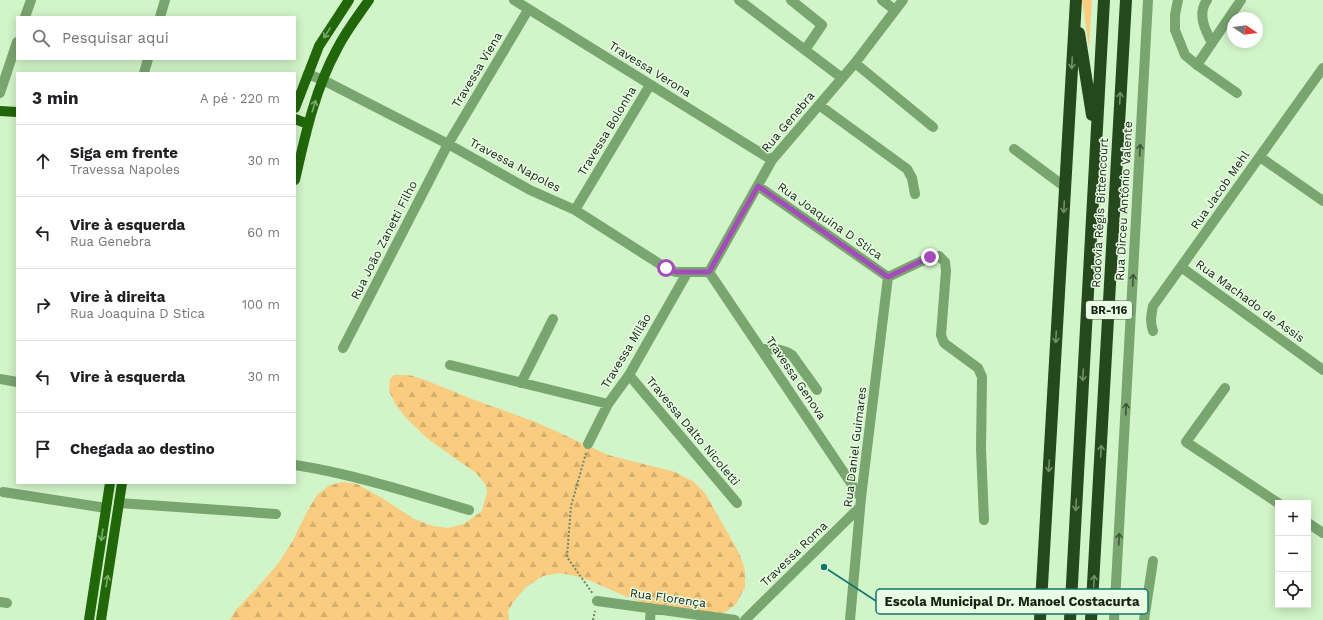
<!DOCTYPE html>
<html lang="pt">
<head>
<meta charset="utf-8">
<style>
  :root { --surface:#fff; --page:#f6f6f6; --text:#202124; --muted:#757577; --line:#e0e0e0 }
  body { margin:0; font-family:"Work Sans",sans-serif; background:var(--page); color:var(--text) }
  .controls { position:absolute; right:12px; bottom:12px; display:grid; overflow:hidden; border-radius:0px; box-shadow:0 2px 10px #0003 }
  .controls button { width:36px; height:36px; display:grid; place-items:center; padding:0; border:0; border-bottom:1px solid var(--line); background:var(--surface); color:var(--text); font:20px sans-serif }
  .compass { position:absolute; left:1227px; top:12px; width:36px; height:36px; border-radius:50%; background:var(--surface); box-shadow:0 2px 10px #0003; rotate:103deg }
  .stop { position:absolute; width:12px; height:12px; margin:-9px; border:3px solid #a44cb9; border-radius:50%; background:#fff }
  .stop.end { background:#a44cb9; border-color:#fff; box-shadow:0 1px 4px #0008 }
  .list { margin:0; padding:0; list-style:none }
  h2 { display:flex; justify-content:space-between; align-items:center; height:52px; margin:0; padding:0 16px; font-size:17px }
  h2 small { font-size:13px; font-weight:400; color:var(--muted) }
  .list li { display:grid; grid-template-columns:26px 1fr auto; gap:12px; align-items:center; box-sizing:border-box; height:72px; padding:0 16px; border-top:1px solid var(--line) }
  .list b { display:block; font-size:15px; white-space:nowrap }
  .list p { margin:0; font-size:13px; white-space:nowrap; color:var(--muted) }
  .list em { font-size:13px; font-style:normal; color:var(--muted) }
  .icon { flex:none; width:22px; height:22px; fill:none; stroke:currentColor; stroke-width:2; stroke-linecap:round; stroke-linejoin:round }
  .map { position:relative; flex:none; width:1323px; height:620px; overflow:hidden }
  .search { position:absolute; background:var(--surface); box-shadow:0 2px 10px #0003; left:16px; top:16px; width:280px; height:44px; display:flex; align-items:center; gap:10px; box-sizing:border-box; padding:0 14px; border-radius:0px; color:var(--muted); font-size:15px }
  .panel { position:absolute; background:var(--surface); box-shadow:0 2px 10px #0003; left:16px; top:72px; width:280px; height:412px; border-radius:0px }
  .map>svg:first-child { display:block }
</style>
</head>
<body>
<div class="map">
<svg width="1323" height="620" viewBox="0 0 1323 620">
  <defs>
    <pattern id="forest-firs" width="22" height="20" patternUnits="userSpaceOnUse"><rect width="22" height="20" fill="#f9cc80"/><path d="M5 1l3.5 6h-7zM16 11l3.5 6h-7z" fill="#d5af6e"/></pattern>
  </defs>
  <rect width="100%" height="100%" fill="#d2f4c9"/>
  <path fill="#f9cc80" d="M1082 0H1092L1089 47Z"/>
  <path fill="url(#forest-firs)" d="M394 375H409L425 380 472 399 538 423 608 455 675 472 694 482 705 493 740 555 745 570V587L736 604 724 613 710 616 657 607 627 597 591 581 576 576 559 573 543 576 526 587 514 601 508 611 509 620H230L236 610 256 589 278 564 292 542 308 510 317 495 330 485 343 482 357 484 382 498 414 519 433 526 448 528 464 524 482 511 487 492 486 485 476 473 428 439 406 418 396 405 389 391 390 379Z"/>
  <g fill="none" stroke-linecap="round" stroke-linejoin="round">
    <path stroke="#70876a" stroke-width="2" stroke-dasharray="2 2" stroke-linecap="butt" d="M586 453 571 506 567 557 593 594
      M593 620 595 611"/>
    <path stroke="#79a56f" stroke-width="10" d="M514 0 772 160
      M739 0 842 78
      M791 0 822 25 805 50
      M882 0 895 10
      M1178 0 1175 15V30L1185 55 1197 65 1237 93
      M1207 0C1197 14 1205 30 1212 43
      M25 17 31 0
      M160 17 165 0
      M855 63 933 127
      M1197 65 1241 0
      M144 73 148 59
      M308 74 323 80 448 144 530 190 575 210 666 268 676 272H709
      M0 93 17 42
      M819 105 907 169 912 178 915 194
      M1014 149 1065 187
      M1260 157 1323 201
      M758 186 888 277
      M575 210 650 85
      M1181 267 1323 370
      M709 272 772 160 855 63 903 0
      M709 272 861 498
      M888 277 930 257 939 256 945 262 946 271 941 335 944 343 978 368 982 377 981 449 984 520
      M1153 331C1150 322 1151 316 1153 306L1323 68
      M343 348 448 144 528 10
      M761 349C772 349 782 348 792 355L817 390
      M450 365 608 404
      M629 375 737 503
      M0 379 17 382
      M521 383 553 319
      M1225 388 1186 442 1278 503
      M588 444 608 404 629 375 687 273
      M295 465C354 474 411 493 469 510
      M3 492 106 508
      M119 503 276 514
      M1308 523 1323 533
      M597 601 735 620
      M0 602 7 603
      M650 620 651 608
      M745 620 860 507
      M850 620 861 498 888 277
      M1114 620 1148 0
      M1144 620 1153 561"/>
    <path stroke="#22660a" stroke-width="10" d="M295 108 319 46 349 0
      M0 111 17 112
      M295 119 308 124
      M295 180C305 136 315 89 337 49 346 31 358 16 369 0
      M89 620 110 483
      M101 620 122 483"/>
    <path stroke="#25481c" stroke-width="12" d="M1079 33 1092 115
      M1040 620 1076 0
      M1070 620 1104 0
      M1091 620 1126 0"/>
  </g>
  <defs><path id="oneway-shaft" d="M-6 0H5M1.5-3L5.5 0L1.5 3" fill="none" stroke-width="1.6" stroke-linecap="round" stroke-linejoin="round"/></defs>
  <g stroke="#7baa6c">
    <use href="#oneway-shaft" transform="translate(327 33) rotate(122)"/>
    <use href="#oneway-shaft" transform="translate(314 106) rotate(-73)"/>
    <use href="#oneway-shaft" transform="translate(102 535) rotate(98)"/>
    <use href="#oneway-shaft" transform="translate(107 581) rotate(-81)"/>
  </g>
  <g stroke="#73906c">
    <use href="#oneway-shaft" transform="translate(1072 63) rotate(93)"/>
    <use href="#oneway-shaft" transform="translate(1120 98) rotate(-87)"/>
    <use href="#oneway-shaft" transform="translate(1064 207) rotate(93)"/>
    <use href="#oneway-shaft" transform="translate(1056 337) rotate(93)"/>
    <use href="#oneway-shaft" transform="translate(1083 375) rotate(93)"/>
    <use href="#oneway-shaft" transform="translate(1101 451) rotate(-87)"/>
    <use href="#oneway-shaft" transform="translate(1049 466) rotate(93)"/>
    <use href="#oneway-shaft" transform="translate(1076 505) rotate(93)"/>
    <use href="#oneway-shaft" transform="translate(1094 581) rotate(-87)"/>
  </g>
  <g stroke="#3e5638">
    <use href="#oneway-shaft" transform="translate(1140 150) rotate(-87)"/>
    <use href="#oneway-shaft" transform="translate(1133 280) rotate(-87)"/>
    <use href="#oneway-shaft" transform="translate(1126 409) rotate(-87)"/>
    <use href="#oneway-shaft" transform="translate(1119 539) rotate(-87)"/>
  </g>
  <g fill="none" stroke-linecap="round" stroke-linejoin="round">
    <path stroke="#a44cb9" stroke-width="5" d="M666 268 676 272H709L758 186 888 277 930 257"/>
  </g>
  <g text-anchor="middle" stroke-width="3" stroke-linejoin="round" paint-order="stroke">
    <rect fill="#e8fde3" stroke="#556451" stroke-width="1" x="1086" y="301" width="46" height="18" rx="3"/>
    <g font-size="11" font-weight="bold" fill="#162213">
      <text x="1109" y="314">BR-116</text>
    </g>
    <g font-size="12" fill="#162213" stroke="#e8fde3">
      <text transform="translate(650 69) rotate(32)" y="4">Travessa Verona</text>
      <text transform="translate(477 70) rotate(-59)" y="4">Travessa Viena</text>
      <text transform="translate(788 122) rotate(-50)" y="4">Rua Genebra</text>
      <text transform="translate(607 131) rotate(-59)" y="4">Travessa Bolonha</text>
      <text transform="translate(515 165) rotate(28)" y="4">Travessa Napoles</text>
      <text transform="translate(1220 190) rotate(-55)" y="4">Rua Jacob Mehl</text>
      <text transform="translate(1124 201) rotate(-87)" y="4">Rua Dirceu Antônio Valente</text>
      <text transform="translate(1100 213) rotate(-87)" y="4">Rodovia Régis Bittencourt</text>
      <text transform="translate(830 221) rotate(35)" y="4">Rua Joaquina D Stica</text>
      <text transform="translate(384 240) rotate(-63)" y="4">Rua João Zanetti Filho</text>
      <text transform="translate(1250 301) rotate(36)" y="4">Rua Machado de Assis</text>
      <text transform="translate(626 351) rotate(-59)" y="4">Travessa Milão</text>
      <text transform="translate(796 378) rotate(56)" y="4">Travessa Genova</text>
      <text transform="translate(693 431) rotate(50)" y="4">Travessa Dalto Nicoletti</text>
      <text transform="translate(855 447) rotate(-83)" y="4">Rua Daniel Guimares</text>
      <text transform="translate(794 554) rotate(-44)" y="4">Travessa Roma</text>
      <text transform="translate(668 598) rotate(8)" y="4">Rua Florença</text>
    </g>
  </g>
  <path fill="none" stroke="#0f766e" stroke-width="1.5" d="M824 567L876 601"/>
  <circle fill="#0f766e" stroke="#e8fde3" stroke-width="1.5" cx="824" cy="567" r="4"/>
  <rect fill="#e8fde3" stroke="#0f766e" stroke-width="1.5" x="876" y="589" width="272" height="25" rx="4"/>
  <g font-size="13" text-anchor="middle" font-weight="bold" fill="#162213">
    <text x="1012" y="606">Escola Municipal Dr. Manoel Costacurta</text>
  </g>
</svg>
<div class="controls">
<button>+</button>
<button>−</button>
<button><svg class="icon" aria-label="locate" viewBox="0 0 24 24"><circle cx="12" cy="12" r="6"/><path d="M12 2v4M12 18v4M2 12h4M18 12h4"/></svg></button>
</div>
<svg class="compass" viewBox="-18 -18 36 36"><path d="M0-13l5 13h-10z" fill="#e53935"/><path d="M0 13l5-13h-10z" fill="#757577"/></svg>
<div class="stop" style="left:666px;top:268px"></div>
<div class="stop end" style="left:930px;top:257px"></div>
<div class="search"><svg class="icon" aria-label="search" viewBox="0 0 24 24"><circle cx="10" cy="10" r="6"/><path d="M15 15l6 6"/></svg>Pesquisar aqui</div>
<section class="panel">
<h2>3 min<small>A pé · 220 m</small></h2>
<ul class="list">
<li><svg class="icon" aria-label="ahead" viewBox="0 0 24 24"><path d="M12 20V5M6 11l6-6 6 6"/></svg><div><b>Siga em frente</b><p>Travessa Napoles</p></div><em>30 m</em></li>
<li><svg class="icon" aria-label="left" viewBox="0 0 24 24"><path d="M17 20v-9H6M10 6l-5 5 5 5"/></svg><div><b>Vire à esquerda</b><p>Rua Genebra</p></div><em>60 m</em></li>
<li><svg class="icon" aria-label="right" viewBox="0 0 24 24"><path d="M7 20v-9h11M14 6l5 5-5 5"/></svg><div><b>Vire à direita</b><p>Rua Joaquina D Stica</p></div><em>100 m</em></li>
<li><svg class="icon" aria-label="left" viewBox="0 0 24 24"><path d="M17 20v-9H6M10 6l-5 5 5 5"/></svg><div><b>Vire à esquerda</b></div><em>30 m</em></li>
<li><svg class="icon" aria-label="arrive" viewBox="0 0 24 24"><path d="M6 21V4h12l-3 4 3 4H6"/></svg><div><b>Chegada ao destino</b></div></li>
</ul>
</section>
</div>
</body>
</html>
